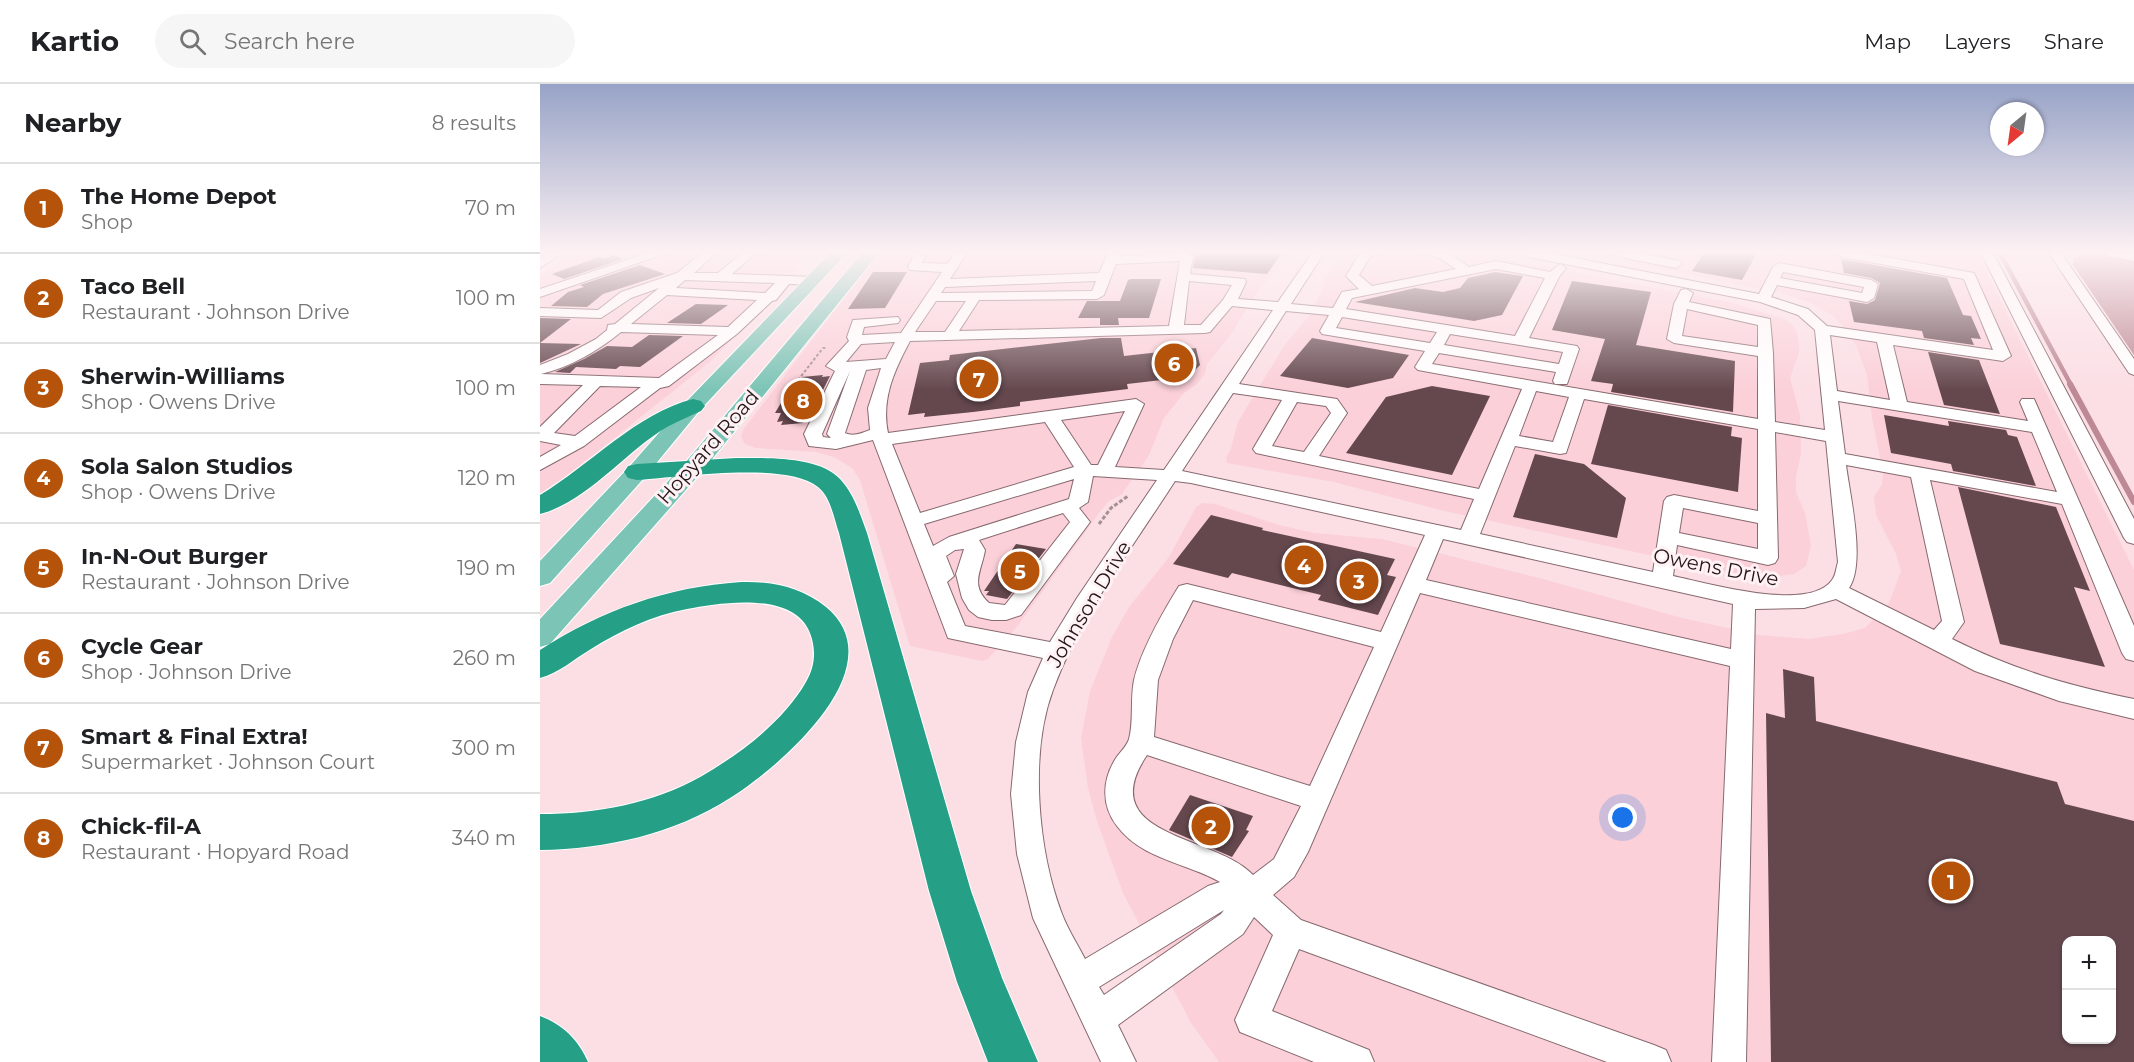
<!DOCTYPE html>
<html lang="en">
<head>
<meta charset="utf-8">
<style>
  :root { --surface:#fff; --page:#f6f6f6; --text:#202124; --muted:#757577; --line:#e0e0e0; --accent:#b45309 }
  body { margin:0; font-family:Montserrat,sans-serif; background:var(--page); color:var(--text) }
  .controls { position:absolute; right:18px; bottom:18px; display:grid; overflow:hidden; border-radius:12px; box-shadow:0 2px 4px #0004 }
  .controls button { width:54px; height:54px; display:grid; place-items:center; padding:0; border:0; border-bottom:2px solid var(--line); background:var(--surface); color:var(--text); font:30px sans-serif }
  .compass { position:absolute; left:1450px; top:18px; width:54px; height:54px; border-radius:50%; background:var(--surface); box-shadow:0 2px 4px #0004; rotate:209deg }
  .you { position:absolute; left:1083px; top:734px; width:21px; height:21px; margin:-15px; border:4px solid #fff; border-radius:50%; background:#1a73e8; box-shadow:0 0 0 9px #1a73e833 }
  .badge { display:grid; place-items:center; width:39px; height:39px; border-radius:50%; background:var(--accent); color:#fff; font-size:20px; font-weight:700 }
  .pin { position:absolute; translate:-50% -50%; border:3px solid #fff; box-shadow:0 2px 6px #0006 }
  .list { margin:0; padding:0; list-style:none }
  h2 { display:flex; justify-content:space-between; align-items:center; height:78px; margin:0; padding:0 24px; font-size:26px }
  h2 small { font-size:20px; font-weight:400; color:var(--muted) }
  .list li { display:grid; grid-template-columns:39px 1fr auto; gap:18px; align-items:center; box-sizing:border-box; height:90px; padding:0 24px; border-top:2px solid var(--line) }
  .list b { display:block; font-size:22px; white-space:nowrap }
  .list p { margin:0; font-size:20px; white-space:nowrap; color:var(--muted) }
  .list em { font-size:20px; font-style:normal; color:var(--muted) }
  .icon { flex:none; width:33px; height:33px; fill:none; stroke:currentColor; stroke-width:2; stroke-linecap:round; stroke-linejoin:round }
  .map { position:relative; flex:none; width:1594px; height:978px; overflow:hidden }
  header { display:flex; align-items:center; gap:36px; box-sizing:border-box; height:84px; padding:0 30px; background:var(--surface); border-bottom:2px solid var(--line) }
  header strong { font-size:28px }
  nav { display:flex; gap:33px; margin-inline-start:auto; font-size:21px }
  .search { width:420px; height:54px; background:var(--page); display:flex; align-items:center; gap:15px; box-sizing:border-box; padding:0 21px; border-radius:33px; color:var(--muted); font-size:22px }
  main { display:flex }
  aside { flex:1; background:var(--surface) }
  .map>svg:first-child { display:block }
</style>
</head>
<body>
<header>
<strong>Kartio</strong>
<div class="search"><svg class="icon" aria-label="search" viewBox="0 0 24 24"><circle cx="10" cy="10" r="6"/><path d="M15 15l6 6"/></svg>Search here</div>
<nav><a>Map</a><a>Layers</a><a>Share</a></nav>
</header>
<main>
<aside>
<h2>Nearby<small>8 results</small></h2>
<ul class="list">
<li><span class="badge">1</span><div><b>The Home Depot</b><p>Shop</p></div><em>70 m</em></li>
<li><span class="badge">2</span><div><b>Taco Bell</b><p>Restaurant · Johnson Drive</p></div><em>100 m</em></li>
<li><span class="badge">3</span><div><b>Sherwin-Williams</b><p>Shop · Owens Drive</p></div><em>100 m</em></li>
<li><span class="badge">4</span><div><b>Sola Salon Studios</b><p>Shop · Owens Drive</p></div><em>120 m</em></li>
<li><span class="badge">5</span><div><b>In-N-Out Burger</b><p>Restaurant · Johnson Drive</p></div><em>190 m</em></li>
<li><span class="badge">6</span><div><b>Cycle Gear</b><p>Shop · Johnson Drive</p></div><em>260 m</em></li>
<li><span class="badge">7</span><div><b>Smart &amp; Final Extra!</b><p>Supermarket · Johnson Court</p></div><em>300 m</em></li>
<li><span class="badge">8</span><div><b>Chick-fil-A</b><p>Restaurant · Hopyard Road</p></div><em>340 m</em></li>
</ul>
</aside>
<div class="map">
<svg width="1594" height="978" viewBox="0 0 1594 978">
  <rect width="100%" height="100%" fill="#fbdfe5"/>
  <path fill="#fbd0d9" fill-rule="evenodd" d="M41 169H274L171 277 24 394 0 409V191L22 176Z
    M347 169H750L719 206 689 253 667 280 665 290 656 301 644 309 624 334 609 371 582 410 569 417 559 429 479 540 448 575 442 577 370 562 320 396 312 384 294 373 276 368 216 364 205 360 201 353 203 346 272 256 338 171Z
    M803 169H935L1193 219 1244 235 1252 240 1257 248 1259 261V269L1250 294 1260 331 1261 369 1256 394V408L1265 429 1271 462 1266 482 1254 490 1226 494 1212 493 904 427 794 398 687 379 686 374 691 364 698 338 744 262 768 233 782 207 785 192 802 174Z
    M1043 169H1437L1594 486V978H679L651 939 583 809 557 737 548 704 541 654 550 607 572 553 589 523 629 473 656 423 662 419 675 420 739 441 774 449 842 455 1003 495 1142 534 1219 551 1268 555 1303 550 1325 544 1349 519 1361 487 1356 470 1336 431 1334 412 1342 401 1343 389 1332 334 1327 291 1316 262 1302 241 1292 231 1271 219 1241 209ZM1526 856H1572V956H1526Z"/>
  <path fill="#bd8995" d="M1565 170 1594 175V271L1533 181 1534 174 1543 171Z"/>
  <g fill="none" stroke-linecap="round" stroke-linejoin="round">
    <path stroke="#bd8995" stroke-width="4.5" d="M1460 169 1531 301"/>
    <path stroke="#bd8995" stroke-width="6" d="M1530 300 1594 418"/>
  </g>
  <path fill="#64484e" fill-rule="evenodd" d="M651 169H742L727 190 653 184 655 173Z
    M1164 169H1217L1202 196 1152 187Z
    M74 171 83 175 24 195 12 190 59 173 63 175Z
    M1301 175 1407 194 1423 231 1431 232 1441 255 1431 254 1434 261 1384 254 1382 247 1314 238 1309 217 1327 220 1335 216 1340 199 1331 194 1304 189Z
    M100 181 125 190 63 210 47 223 11 222 28 208 44 203 40 201Z
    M333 188H367L345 224 308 225Z
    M955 188 983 192 962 231 934 237 815 218 875 204 903 208 920 204 928 194Z
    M591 195H621L609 234H578L579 241H560V234H538L547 217H580L588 196Z
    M1032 197 1111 208 1096 261 1195 277 1193 328 1071 308 1073 300 1051 297 1065 255 1012 246Z
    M156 220 188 221 161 240 127 239Z
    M0 234 31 235 0 259 41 260 0 279Z
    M109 251 143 252 100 283 80 282 76 285 36 283 30 289 15 288 44 275 67 262 92 263Z
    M561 254H581L584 272 656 264 660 281 648 293 587 300 588 305 480 318V322L433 328 384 333 385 329 368 331 380 279 409 276 410 271Z
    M772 254 869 271 853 294 808 304 740 292Z
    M1388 268 1439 276 1460 330 1404 321Z
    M283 291 282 293 290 292 269 334 265 335 263 339 241 341 243 337 237 338 241 329H235L252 300 259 299 262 293Z
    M892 302 950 312 912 391 806 369 846 313Z
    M1068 321 1192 343 1191 352 1202 354 1198 408 1051 380Z
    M1344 331 1409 342 1408 337 1466 346 1468 351 1477 353 1496 402 1413 387 1411 380 1351 369Z
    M995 370 1044 380 1086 414 1077 454 973 433Z
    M1418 403 1516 423 1550 507 1534 503 1565 583 1460 560Z
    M671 431 723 444 722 446 855 475 847 491 856 493 838 531 778 516 781 511 692 489 688 494 633 480Z
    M476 460 506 465 467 515 446 511 449 507H444Z
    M1243 585 1274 593 1276 637 1517 698 1525 720 1594 737V978H1231L1226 629 1245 634ZM1527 856H1572V956H1527Z
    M650 711 713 732 706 746 709 747 692 773 629 746Z"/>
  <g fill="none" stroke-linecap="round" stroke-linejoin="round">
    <g stroke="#87696f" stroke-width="2">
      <path id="minor" d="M8 169H22L0 184V174Z
        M108 169H127L0 213V205Z
        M162 169H176L154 189H178L202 169H216L192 190 274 193 280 197 274 201 249 200 236 216 232 217 197 250 129 302 120 304 44 362 0 386V373L21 361 0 357V343L43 301 0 300V281L28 270 56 255 67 246 68 241 75 240 119 204 91 214 61 234 0 232V224L58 226 81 208 137 189ZM145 196 235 199 225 209 136 204ZM127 211 217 216 188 243 91 240ZM81 248 178 251 119 294 1 290C30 283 58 267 81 248ZM60 302 101 303 35 352 14 349Z
        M375 169 386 171 382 179 407 180 415 169H427L410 195 559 189 568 169H580L579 172 647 169 653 173 650 190 705 195 706 198 698 215 738 218 772 169H784L751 220 793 224 802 208 819 205 806 192 820 169H839L830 173 819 191 832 202 916 185 901 175 884 169H909L929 183 956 177 1010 188 1020 180 1026 184 1019 193 989 254 1037 262 1039 265 1027 300H1015L1013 297 1016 288 899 269 892 280 1218 335V272L1134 259 1127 255 1134 220 1141 206 1146 205 1153 209 1149 218 1230 235 1233 269 1235 338 1285 346 1275 246 1258 231 1220 218 989 173 983 169H1009L1219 210 1233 183 1239 179 1331 196 1338 200 1334 214 1327 218 1237 201 1231 213 1268 225 1287 242 1453 266 1424 195 1302 173 1296 169H1323L1434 189 1471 272 1463 277 1353 261 1367 318 1488 337 1480 318 1482 315H1494L1594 542V577L1586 575 1582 569 1522 420 1390 396 1424 538 1412 555C1474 586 1527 601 1594 615V635L1519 617 1435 587 1296 515 1264 524 1215 525 1206 978H1172L1190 582 880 509 768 768 754 793 733 811 761 836 1114 961 1126 966 1131 978H1067L759 865 732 927 829 966 834 978H774L700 948 695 936 733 851 714 833 703 850 578 941 596 978H561L493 834 477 770 471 710 476 658 488 608 503 574 408 554 333 356 296 365 269 362 264 350 295 287 286 282 309 257 307 253 313 236 358 233 360 236 358 239 324 243 322 251 361 249 402 188 370 186 368 183ZM640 177 629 242 419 247 439 216 557 215 564 211 576 180ZM956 185 1005 194 975 252 806 225 812 214ZM1243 188 1324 203 1322 209 1240 194ZM556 197 552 207 401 209 405 203ZM649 197 692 201 683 216 661 241H644ZM396 217H426L405 248H375ZM692 222 733 226 624 386 575 383 604 320 596 315 348 349C341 315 354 287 370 257L665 249 670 248ZM1147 225 1218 241V263L1142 252ZM746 227 789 231 780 247 782 250 885 267 875 283 878 286 982 305 939 405 779 372 807 329 797 315 699 300ZM802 233 897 248 890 259 796 244ZM910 250 1023 268 1019 280 904 261ZM1290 251 1337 258 1350 316 1297 307ZM355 258 346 275 306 278 321 260ZM341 284 328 324 330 346C322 349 313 353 305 349L326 286ZM310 287 287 350 291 354 283 353 282 350ZM996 307 1029 313 1013 358 979 352ZM693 309 742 316 713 365 716 369 934 415 921 446 642 387ZM1044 315 1218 345V427L1134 411 1127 413 1124 417 1113 488 940 450 975 362 1020 370 1026 369ZM1298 317 1492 348 1517 408 1305 370ZM757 318 786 322 791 329 764 368 732 362ZM585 327 558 381H551L521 336ZM505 338 534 383 380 429 352 360ZM1235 348 1286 357 1298 478C1296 484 1296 491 1292 496 1269 529 1167 499 1133 492L1137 461 1228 481 1235 479 1238 474ZM1306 381 1371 393 1402 537 1394 546 1309 504C1326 479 1310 412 1306 381ZM553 392 617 396 537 514 510 558 425 542 407 498 414 492 406 472 415 466 424 465 416 490 422 514 429 526 438 533 452 536H466L481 531 550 438 539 424 548 418ZM534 395 529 415 409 453 393 462 384 440ZM635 397 651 399 885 451 841 548 647 500 639 502C623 528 601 566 594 596 590 615 594 637 589 655 587 662 580 668 576 674 562 696 561 721 577 742 601 775 647 779 680 798L668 802 545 875C538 861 528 846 522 830 498 767 489 670 513 606 541 530 592 464 635 397ZM1143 424 1218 439V465L1139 449ZM523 429 530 438 465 521 449 519C429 501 442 486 445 466L439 456ZM903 455 1193 520 1191 565 886 496ZM653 516 834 563 770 702 614 653 618 596 633 555ZM607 671 761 722 734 775 713 791C677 751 551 754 607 671ZM684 826 681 830 564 911 559 903Z
        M1074 169H1100L1140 177 1142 180 1136 184 1080 173Z
        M1441 169H1453L1594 435V460L1587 458 1584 454Z
        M1509 169H1521L1594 275V291L1589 289Z
        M1565 169H1594V177L1567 172Z"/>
    </g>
    <g stroke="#fff" stroke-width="2">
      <path id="major" d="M290 169H307L160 326 105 393 10 499 0 502V477L89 383 146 318Z
        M322 169H339L160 390 10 560 0 563V535L144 380Z"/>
    </g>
    <g stroke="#fff" stroke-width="2">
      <path id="highway" d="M153 315 161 317 165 322 161 327C150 332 138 337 127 343 86 367 47 418 0 430V411C50 381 97 329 153 315Z
        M196 374C225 374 279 372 300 395 314 410 320 430 327 449L431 807 462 894 498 978H448L417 898 389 807 299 449C294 435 291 413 278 403 246 377 139 393 97 396L88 394 84 388 88 382 97 380Z
        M201 498C232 497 261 503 286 523 358 583 238 684 190 714 134 750 66 765 0 766V730C57 730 112 720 162 692 201 669 243 638 266 598 274 584 276 571 272 555 260 506 183 518 147 525 113 531 80 547 51 565 34 575 19 589 0 594V566C62 526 127 503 201 498Z
        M0 932C23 941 38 955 48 978H0Z"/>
    </g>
    <path stroke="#a69094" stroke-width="2" stroke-dasharray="3 2" stroke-linecap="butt" d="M255 300 283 264H287"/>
    <path stroke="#a69094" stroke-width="3" stroke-dasharray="4 2" stroke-linecap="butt" d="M559 440 571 424 588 412"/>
    <use href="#minor" fill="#fff" fill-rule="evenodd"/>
    <use href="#major" fill="#7cc5b6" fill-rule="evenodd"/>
    <use href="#highway" fill="#259f86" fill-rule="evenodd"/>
  </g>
  <linearGradient id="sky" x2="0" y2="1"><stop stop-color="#97a3c7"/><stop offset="0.55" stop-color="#fdf1f3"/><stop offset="1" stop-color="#fdf1f3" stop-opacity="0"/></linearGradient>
  <rect width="1594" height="306" fill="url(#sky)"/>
  <g text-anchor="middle" stroke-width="6" stroke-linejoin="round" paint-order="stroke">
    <g font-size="20" fill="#221618" stroke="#fff1f4">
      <text transform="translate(168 363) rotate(-49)" y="7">Hopyard Road</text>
      <text transform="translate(1176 483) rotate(11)" y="7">Owens Drive</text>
      <text transform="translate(549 520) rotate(-59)" y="7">Johnson Drive</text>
    </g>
  </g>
</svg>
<div class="controls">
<button>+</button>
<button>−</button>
</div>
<svg class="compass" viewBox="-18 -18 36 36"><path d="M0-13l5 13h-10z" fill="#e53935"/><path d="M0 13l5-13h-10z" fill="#757577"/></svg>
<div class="you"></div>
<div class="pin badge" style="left:1411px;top:797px">1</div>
<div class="pin badge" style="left:671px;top:742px">2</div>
<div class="pin badge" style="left:819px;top:497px">3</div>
<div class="pin badge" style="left:764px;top:481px">4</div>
<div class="pin badge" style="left:480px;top:487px">5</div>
<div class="pin badge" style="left:634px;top:279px">6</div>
<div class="pin badge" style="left:439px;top:295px">7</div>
<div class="pin badge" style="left:263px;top:316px">8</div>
</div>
</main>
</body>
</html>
